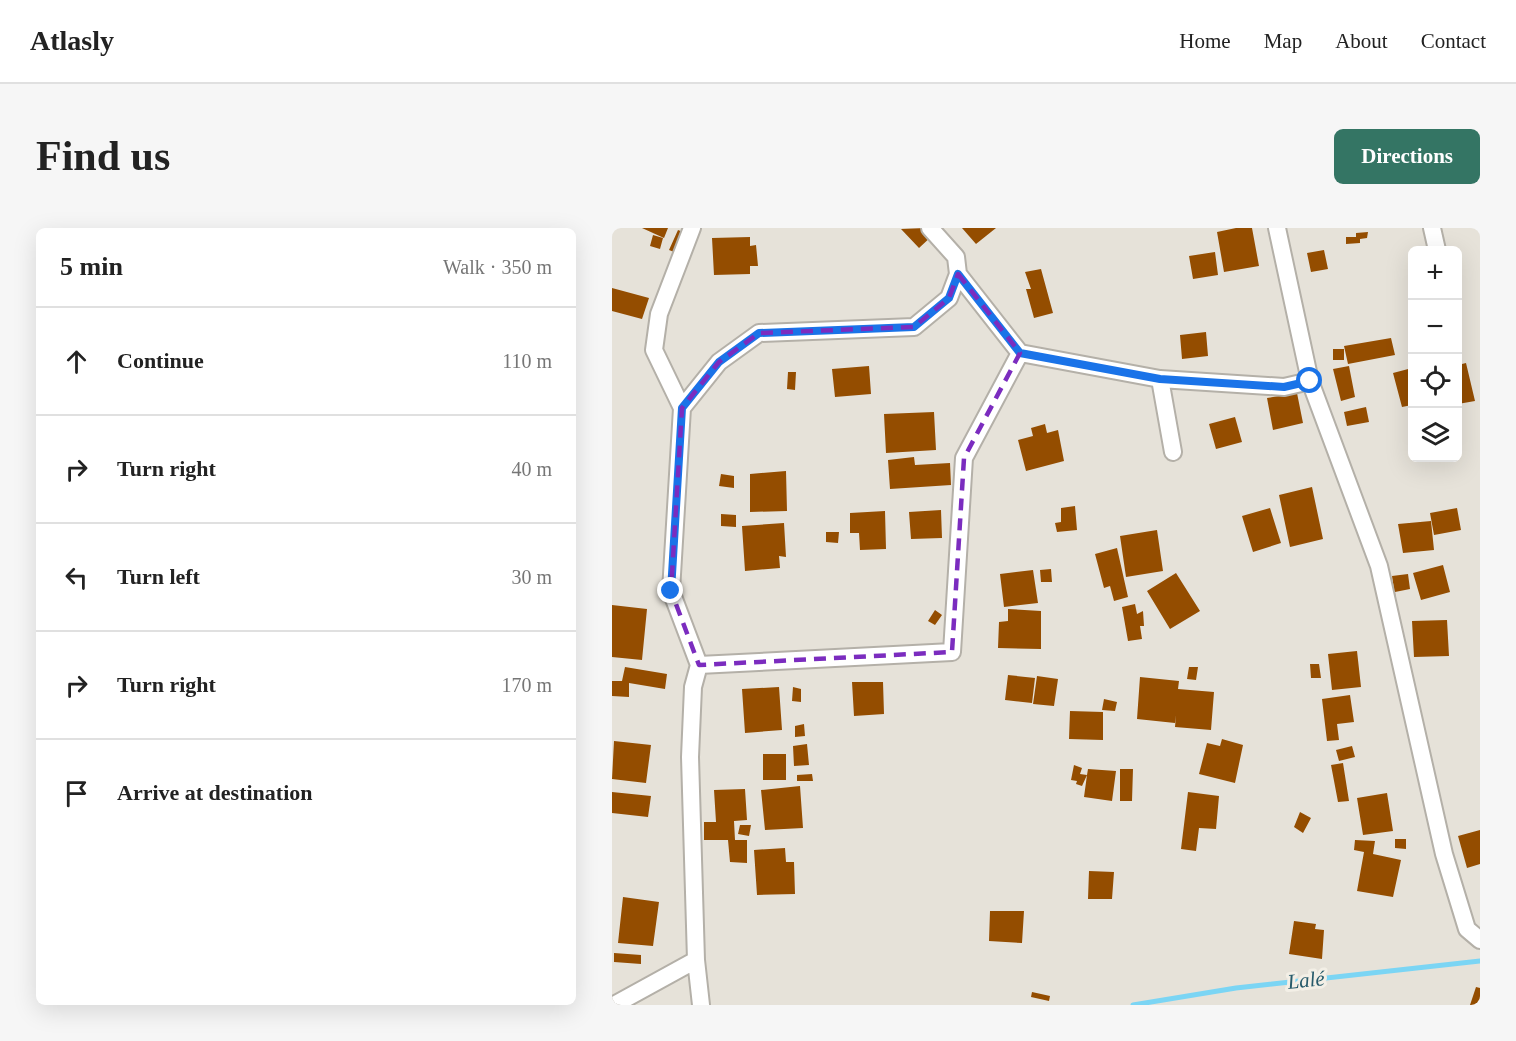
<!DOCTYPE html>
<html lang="en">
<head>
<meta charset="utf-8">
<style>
  :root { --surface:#fff; --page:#f6f6f6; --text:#222; --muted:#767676; --line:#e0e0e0; --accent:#347564 }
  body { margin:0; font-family:"Times New Roman",serif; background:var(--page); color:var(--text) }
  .controls { position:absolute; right:18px; top:18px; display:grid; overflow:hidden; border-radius:9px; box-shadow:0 6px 24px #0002 }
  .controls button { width:54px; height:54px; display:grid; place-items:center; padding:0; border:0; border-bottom:2px solid var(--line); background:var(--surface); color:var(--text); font:30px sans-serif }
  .stop { position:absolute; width:18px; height:18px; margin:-14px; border:4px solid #1a73e8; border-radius:50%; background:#fff }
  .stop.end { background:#1a73e8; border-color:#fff; box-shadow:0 2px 6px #0008 }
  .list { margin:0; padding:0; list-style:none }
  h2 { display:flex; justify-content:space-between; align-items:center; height:78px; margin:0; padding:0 24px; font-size:26px }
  h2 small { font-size:20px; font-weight:400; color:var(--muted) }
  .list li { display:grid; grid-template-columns:39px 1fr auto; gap:18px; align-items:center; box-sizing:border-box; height:108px; padding:0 24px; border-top:2px solid var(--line) }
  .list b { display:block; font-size:22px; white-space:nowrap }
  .list em { font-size:20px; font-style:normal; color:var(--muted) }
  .icon { flex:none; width:33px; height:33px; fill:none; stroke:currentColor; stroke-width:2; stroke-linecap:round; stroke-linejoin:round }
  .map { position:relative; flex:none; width:868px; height:777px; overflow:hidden; border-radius:9px }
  header { display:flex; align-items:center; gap:36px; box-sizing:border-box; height:84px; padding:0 30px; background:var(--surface); border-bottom:2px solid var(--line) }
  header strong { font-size:28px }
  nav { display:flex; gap:33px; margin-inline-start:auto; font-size:21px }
  .intro { display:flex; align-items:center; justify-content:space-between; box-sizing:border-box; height:144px; padding:0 36px }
  h1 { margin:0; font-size:42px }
  .button { padding:15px 27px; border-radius:9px; background:var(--accent); color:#fff; font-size:21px; font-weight:700 }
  main { display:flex; gap:36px; padding:0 36px }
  aside { flex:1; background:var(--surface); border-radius:9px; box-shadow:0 6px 24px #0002 }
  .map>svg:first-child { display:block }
</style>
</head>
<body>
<header>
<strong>Atlasly</strong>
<nav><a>Home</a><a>Map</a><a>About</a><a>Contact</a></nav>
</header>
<div class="intro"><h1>Find us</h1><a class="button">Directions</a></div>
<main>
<aside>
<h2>5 min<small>Walk · 350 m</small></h2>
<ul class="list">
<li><svg class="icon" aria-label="ahead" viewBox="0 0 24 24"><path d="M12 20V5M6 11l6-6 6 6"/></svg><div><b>Continue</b></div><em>110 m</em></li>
<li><svg class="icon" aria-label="right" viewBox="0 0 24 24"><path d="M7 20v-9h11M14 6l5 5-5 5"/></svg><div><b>Turn right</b></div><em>40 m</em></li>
<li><svg class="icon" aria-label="left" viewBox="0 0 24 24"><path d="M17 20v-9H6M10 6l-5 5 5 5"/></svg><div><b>Turn left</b></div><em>30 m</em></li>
<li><svg class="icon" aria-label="right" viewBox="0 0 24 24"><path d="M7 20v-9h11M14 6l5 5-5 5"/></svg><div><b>Turn right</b></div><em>170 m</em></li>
<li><svg class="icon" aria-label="arrive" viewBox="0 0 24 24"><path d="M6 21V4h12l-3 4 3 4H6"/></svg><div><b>Arrive at destination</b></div></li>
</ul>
</aside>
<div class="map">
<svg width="868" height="777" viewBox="0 0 868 777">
  <rect width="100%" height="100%" fill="#e6e2d9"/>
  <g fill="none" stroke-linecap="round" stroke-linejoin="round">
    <path stroke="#7bd5f4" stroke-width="5" d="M521 777 624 760 868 733"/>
  </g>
  <path fill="#944d00" d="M30 0H56L52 10Z
    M314 0 321 7 307 20 289 1Z
    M350 0H384L364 16Z
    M624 0H640L647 38 612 44 605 4Z
    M66 2 76 6 67 26 57 22Z
    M756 4 755 10 748 11V15L734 16V9H744V5Z
    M41 7 51 10 48 21 38 18Z
    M138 9V18L144 17 146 38H138V46L102 47 100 10Z
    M712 22 716 41 699 44 695 25Z
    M603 24 606 47 581 51 577 28Z
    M429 41 441 85 422 90 414 61H419L413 44Z
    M0 60 37 70 30 91 0 83Z
    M594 104 596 128 570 131 568 107Z
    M779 110 783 127 736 136 732 118Z
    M721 121H732V132H721Z
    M854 135 863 173 846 176V137Z
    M257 138 259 166 223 169 220 141Z
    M737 138 743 169 729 173 721 141Z
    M800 140V177L790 179 781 145Z
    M176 144H184L183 162 175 161Z
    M685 165 691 195 661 202 655 170Z
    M754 179 757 194 735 198 732 184Z
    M322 184 324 222 274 225 272 186Z
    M623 189 630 214 604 221 597 196Z
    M433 196 435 205 446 202 452 233 414 243 406 212 421 208 419 200Z
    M302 229 303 237 338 235 339 257 278 261 276 232Z
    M174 243 175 283 138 284V246Z
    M109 246 122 248V260L107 258Z
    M700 259 711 311 678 319 667 267Z
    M463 278 465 302 445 304 443 295 449 294V280Z
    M658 280 669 315 641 324 630 288Z
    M845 280 849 302 822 307 818 285Z
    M329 282 330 310 299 311 297 284Z
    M273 283 274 321 248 322 247 305H238V285Z
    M109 286 124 287V299L109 298Z
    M819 293 822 322 791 325 786 296Z
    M172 295 174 329 167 328 168 340 133 343 130 298Z
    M545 302 551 343 514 349 508 308Z
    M214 304H227L226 315 214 314Z
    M505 320 516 369 502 373 498 358 492 360 483 326Z
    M831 337 838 364 809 372 801 345Z
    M439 341 440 354H429L428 342Z
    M421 342 426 375 392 379 388 346Z
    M564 345 588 383 558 401 535 363Z
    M796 346 798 361 783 364 784 375 780 376 777 362 782 361 780 348Z
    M523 376 525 386 531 383 532 398H528L530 411 516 413 510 379Z
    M0 377 35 381 30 432 0 429Z
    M396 381 429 383V421L386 420 387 394 396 393Z
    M323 382 330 387 323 397 316 393Z
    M835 392 837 428 802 429 800 393Z
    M745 423 749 459 720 462 716 426Z
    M698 436H707L709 450H699Z
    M13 439 55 446 53 461 17 455V469L0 468V453H10Z
    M577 439H586L584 452 575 451Z
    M396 447 423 450 420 475 393 472Z
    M425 448 446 451 442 478 421 476Z
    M528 449 567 453 566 461 602 464 599 502 563 499 564 487 563 495 525 491Z
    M240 454H271L272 486 242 488Z
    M167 459 170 502 133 505 130 461Z
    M181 459 189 461V474L180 473Z
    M738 467 742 494 725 496 727 512 715 513 710 471Z
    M492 471 505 474 503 483 490 482Z
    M458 483 491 484V512L457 511Z
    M192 496 193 508 183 509V498Z
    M610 511 631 517 623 555 587 546 595 515 608 518Z
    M2 513 39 517 34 555 0 551Z
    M195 516 197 537 182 538 181 518Z
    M740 518 743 529 727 533 724 522Z
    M151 526H174V552H151Z
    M731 535 737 573 726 574 719 537Z
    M462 537 470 540 468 546 475 547 476 541 504 543 500 573 472 569 475 547 470 558 464 556 465 553 459 552Z
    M508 541H521L520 573H508Z
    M200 546 201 553H185V547Z
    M188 558 191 600 153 602 149 562Z
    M133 561 135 592 122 593 123 612H135V635L118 634 116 612H92V594H104L102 562Z
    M0 564 39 568 36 589 0 585Z
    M576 564 607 568 604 601 587 600 584 623 569 621Z
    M775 565 781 603 751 607 745 570Z
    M688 584 699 590 691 605 682 599Z
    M128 597H139L137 608 126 606Z
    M868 602V636L855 640 846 608Z
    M783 611H794V621L783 620Z
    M743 612 763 613 761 626 789 632 781 669 745 663 752 624 742 622Z
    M173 620 174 634H182L183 666 145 667 142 622Z
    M477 643 502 644 500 671H476Z
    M11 669 47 674 41 718 6 715Z
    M378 683H412L410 715 377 713Z
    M682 693 704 696 703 701 712 702 710 731 677 726Z
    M2 725 29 727V736L2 734Z
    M864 759 868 760V777H858Z
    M420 764 438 768 437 773 419 769Z"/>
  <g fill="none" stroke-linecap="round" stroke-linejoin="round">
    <g stroke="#b4b0a8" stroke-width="20">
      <path id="minor" d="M665 0 698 153 767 338 832 626 855 701 868 712
        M820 0 825 22
        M346 46 408 125 548 151 672 159 698 153
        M548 151 561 224
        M70 180 42 122 47 86 80 0
        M87 437 340 424 352 230 408 125
        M2 777 84 732
        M89 777 84 732 78 529 81 459 87 437 59 363 70 180 107 134 147 105 302 99 337 70 346 46 344 29 318 0"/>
    </g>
    <use href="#minor" stroke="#fff" stroke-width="16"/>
  </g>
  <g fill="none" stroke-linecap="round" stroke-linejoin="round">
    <path stroke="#1a73e8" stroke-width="8" d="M59 363 70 180 107 134 147 105 302 99 337 70 346 46 408 125 548 151 672 159 698 153"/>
  </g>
  <path fill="none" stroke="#7b2cbf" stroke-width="4.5" stroke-dasharray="12 8" stroke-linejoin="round" d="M346 46 408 125 352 230 340 424 87 437 59 363 70 180 107 134 147 105 302 99 337 70Z"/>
  <g text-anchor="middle" stroke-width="6" stroke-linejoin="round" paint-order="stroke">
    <g font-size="21" font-style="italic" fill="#275a6a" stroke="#f3efe6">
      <text transform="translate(694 752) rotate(-6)" y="7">Lalé</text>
    </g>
  </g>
</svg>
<div class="controls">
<button>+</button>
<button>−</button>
<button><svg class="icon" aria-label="locate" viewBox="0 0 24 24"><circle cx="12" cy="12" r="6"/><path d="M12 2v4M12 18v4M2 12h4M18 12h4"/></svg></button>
<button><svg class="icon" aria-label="layers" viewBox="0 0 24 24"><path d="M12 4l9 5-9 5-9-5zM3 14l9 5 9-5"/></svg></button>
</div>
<div class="stop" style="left:698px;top:153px"></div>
<div class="stop end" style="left:59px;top:363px"></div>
</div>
</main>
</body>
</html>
